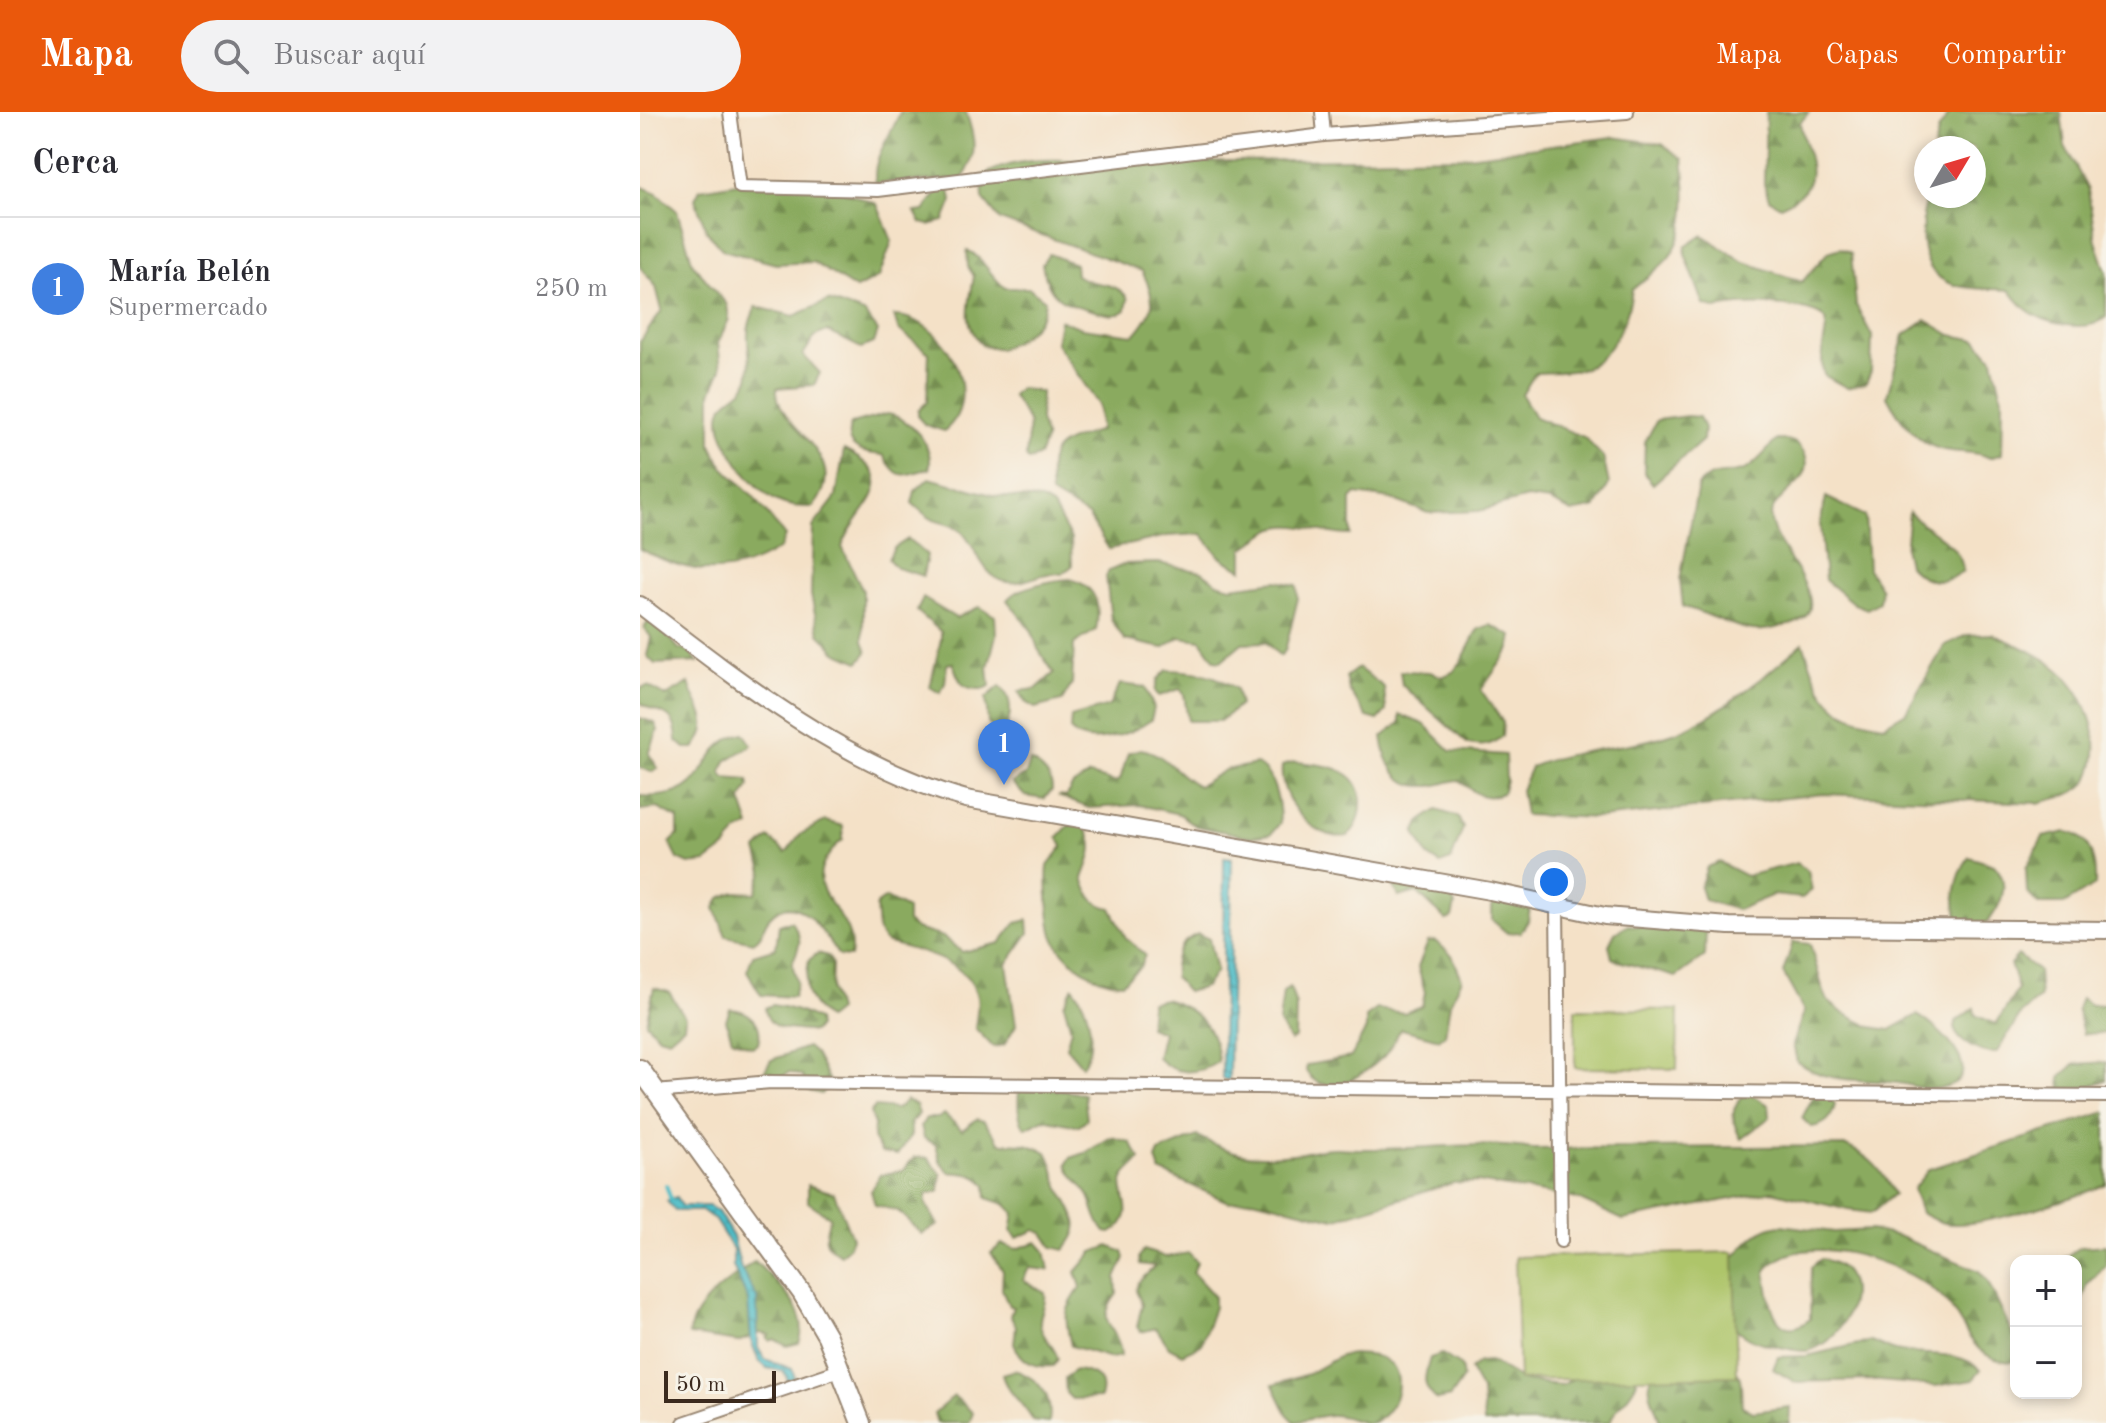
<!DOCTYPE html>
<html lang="es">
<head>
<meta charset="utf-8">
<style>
  :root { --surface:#fff; --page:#f2f2f3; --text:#2b2b33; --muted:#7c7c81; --line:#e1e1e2; --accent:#ea580c }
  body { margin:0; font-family:"Old Standard TT",serif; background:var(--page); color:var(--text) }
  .controls { position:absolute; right:24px; bottom:24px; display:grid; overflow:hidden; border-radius:16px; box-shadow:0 4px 12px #0003 }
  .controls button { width:72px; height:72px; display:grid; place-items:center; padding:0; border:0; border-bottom:2px solid var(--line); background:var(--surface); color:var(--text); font:40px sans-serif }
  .compass { position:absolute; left:1274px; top:24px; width:72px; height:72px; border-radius:50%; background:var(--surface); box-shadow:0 4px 12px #0003; rotate:52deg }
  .scale { position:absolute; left:24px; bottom:20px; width:112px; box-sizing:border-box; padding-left:8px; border:4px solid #3b2a1e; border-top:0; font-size:22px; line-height:28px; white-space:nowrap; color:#3b2a1e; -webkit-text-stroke:6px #f7f3e8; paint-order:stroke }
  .you { position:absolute; left:914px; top:770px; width:28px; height:28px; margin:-20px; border:6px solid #fff; border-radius:50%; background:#1a73e8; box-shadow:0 0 0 12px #1a73e833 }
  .badge { display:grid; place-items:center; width:52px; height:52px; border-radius:50%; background:var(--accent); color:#fff; font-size:26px; font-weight:700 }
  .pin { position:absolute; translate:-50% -66px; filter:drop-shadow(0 2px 4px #0008) }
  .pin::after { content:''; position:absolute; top:42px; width:28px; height:24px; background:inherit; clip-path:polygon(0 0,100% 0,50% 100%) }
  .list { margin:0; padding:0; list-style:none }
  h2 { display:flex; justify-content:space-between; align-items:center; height:104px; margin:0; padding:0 32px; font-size:34px }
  h2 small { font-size:26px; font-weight:400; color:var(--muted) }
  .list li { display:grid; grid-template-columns:52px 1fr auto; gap:24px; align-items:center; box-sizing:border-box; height:144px; padding:0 32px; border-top:2px solid var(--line) }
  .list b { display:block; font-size:30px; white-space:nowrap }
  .list p { margin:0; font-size:26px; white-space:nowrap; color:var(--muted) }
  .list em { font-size:26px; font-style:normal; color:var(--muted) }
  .icon { flex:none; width:44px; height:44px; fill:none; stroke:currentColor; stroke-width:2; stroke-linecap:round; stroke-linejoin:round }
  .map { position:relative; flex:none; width:1466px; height:1311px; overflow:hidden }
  header { display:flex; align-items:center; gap:48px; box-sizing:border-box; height:112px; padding:0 40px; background:var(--accent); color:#fff }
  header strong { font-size:38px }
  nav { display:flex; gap:44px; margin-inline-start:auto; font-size:28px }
  .search { width:560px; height:72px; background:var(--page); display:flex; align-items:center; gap:20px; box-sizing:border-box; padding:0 28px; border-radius:44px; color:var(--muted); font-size:30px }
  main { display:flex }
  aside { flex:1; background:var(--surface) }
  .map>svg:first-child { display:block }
</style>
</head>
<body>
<header>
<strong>Mapa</strong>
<div class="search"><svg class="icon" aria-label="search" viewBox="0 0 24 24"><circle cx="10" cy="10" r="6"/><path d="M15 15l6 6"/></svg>Buscar aquí</div>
<nav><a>Mapa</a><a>Capas</a><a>Compartir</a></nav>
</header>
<main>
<aside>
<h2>Cerca<small></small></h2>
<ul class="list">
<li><span class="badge" style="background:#3f7fe0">1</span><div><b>María Belén</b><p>Supermercado</p></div><em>250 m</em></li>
</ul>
</aside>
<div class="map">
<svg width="1466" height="1311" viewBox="0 0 1466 1311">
  <defs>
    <pattern id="forest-firs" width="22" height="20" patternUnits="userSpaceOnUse" patternTransform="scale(2)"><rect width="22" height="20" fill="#8aaa5e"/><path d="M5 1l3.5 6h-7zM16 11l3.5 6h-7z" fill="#728b4d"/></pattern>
    <pattern id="water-ripples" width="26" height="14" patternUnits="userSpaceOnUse" patternTransform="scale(2)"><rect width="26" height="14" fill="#50bec8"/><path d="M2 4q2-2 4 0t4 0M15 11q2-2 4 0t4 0" fill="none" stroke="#449ba2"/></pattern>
  </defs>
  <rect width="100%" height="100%" fill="#f7f3e8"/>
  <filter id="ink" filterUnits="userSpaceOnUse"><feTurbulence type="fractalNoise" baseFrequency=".0125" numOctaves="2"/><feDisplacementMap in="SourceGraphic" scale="16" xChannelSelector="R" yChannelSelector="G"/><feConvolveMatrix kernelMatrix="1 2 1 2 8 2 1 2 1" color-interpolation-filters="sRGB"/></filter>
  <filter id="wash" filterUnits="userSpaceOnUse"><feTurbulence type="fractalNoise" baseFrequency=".006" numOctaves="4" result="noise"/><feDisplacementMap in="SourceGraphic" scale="32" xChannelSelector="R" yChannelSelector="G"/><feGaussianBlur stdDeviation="1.8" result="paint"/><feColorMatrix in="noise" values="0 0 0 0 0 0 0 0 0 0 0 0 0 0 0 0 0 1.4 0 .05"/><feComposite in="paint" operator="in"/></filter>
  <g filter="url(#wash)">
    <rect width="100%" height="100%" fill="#f4e1c7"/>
    <path fill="url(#forest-firs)" stroke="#626a3e" stroke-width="2" d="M260 0H326C335 26 339 44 322 67L236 71C230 47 252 23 260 0Z
      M1126 0H1169L1160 11C1167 48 1188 74 1140 94L1129 87 1124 72Z
      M1311 0H1421L1425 34 1448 78 1456 129 1466 159V205C1448 222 1404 212 1386 197 1380 192 1374 184 1369 178 1349 176 1322 178 1305 169 1275 154 1282 107 1286 80V84H1334V36H1294L1299 17Z
      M973 25 1022 32 1043 47C1047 78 1049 119 1030 144 1020 157 1004 167 992 178 989 205 972 244 945 256 932 261 910 260 895 261L882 283 895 305 944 325 963 345 969 372 956 395 932 400 910 389 887 386 839 399 788 401 751 387 716 382 711 387V423C687 424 658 408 635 416 624 420 613 431 603 437V458L581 446 562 422 527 424 469 437 448 404 411 382C406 331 415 334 460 318L459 293 416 231 420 208 442 216 494 223C516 198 517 189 502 159L360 108 343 87 342 64C380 41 435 48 479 51L820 45Z
      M141 64 171 67 237 92 252 129 239 165 216 177 173 150 136 152 83 138 67 120 55 87 60 77Z
      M309 72 312 89 304 109 289 113 281 111 275 100 284 99 302 74Z
      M0 74 17 81 37 99 53 152 87 193 89 207 78 231 81 257 71 281V333L83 355 113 384 145 424 140 436C91 468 50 463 0 437V230L22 198 16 175 0 155Z
      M1063 123 1102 149 1162 170 1188 140 1200 136 1211 141 1216 193 1232 224 1231 259 1226 271 1207 276 1184 263C1178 244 1189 213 1186 208 1176 191 1092 189 1077 197L1064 193 1045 142V135Z
      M327 138C343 145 350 164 365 176H389L405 188C404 213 382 226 360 237L342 233C321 210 330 191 334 164L328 155Z
      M409 142 435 152 436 163C453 176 476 167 488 187L486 198C475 206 467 202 455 199 423 190 410 190 402 152Z
      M188 189 224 201 238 219 234 231 221 236 187 219 175 224 163 243 180 261 174 273 137 276C133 316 217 343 173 395 160 395 149 395 137 389 114 378 79 331 80 305 80 285 105 284 108 267 115 238 99 228 116 195L154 204Z
      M254 204C304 204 347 285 304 319L285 313 278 305V299L287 290 289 241 258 217Z
      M1286 208 1311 223 1337 228 1353 247 1363 289 1362 342 1350 346C1333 338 1318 342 1300 337 1277 331 1258 305 1247 284L1264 223Z
      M380 276 401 280 400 308 406 327 399 344 389 349 386 345 389 311 372 283Z
      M247 302C268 304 296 335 289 357 260 363 260 370 243 343 225 342 201 337 211 312Z
      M1047 304 1059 305 1064 316 1063 328 1013 372 1004 361 1005 330 1017 308Z
      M1137 328C1148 328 1157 328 1163 339 1179 367 1140 378 1132 399 1119 429 1210 497 1149 513 1138 515 1124 520 1113 518 1089 515 1067 500 1043 495L1040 468 1058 374C1073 357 1085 365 1104 358 1115 354 1128 336 1137 328Z
      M204 338C271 371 215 394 202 435L223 479V529L227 540 219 550 196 540 179 521 171 483 173 415 196 385Z
      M289 366 356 384 401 388 413 395 431 427 432 454 422 462C402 458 387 473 367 470 343 467 336 433 321 419 312 411 302 412 292 407 285 403 278 396 272 391L275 379Z
      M1186 385 1225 404 1228 457 1241 477 1239 490 1227 497 1214 492 1185 468 1180 412Z
      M1269 400C1287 420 1322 431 1323 459 1303 475 1285 471 1268 453L1265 439Z
      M268 427 287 443 283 464 257 456 248 447 254 436Z
      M518 451 562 460 577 471 591 475 637 469 657 473 658 486 645 539 640 544 626 530 602 531 581 549 575 548 561 528 540 525 523 536 485 528 471 508 466 464 469 459 485 452Z
      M430 467C456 474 461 492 456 518L434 532 432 572 422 589 395 596 385 590 379 579 396 577 414 561 398 537 392 519 367 488C377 475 413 468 430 467Z
      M283 486 316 506 339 495 355 504 356 523 348 555 350 574 344 577C322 578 319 571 313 551L307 552 305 571 300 581 290 575 301 527V520L277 499Z
      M8 510 18 512 39 537 49 539 58 550 15 552 7 544 11 525 4 516Z
      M850 513 872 524 870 537 841 578 863 610 862 624C851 634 843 635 828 632L762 573 760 559 790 560 802 565 813 560 821 550 838 517Z
      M1352 522C1375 532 1399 541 1418 557 1448 583 1466 632 1448 668 1438 683 1414 687 1398 691L1183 682 960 706 885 703 881 678 891 655C941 633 999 638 1048 615 1091 594 1127 562 1163 531 1181 582 1185 603 1244 613L1266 600 1305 533 1327 523Z
      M718 556 744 575 746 599 738 608 727 605 709 578 706 565Z
      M527 558C552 559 576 561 596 577L600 593 580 609H548L544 582 540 577 519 584 515 579 518 567Z
      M49 571C57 598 76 610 54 636H45L37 629C36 594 16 605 0 590V576L8 574 26 584Z
      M480 572 505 575 514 596 511 608C492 622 448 638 430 618L431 605 469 594Z
      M360 574C372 585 372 599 367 614L356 619 348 611 346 586Z
      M760 603 784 612 811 639 865 643 866 668 862 681C843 690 834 680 819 668 808 669 799 674 788 674 757 676 745 650 742 625L760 611Z
      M0 606 15 611 18 618 9 642 18 656 11 660 0 655Z
      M104 621 112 633 86 649 81 660 85 666 108 668 109 675 101 688 110 714 97 720 86 735 66 750 49 752 38 747 30 731 38 723V707L18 696 0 698V684C75 690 55 633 104 621Z
      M500 637C527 641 535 663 558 674L585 658 617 652C635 662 640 692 640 711L631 722 611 725 556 714 539 702 499 693 449 696 418 684 426 685 432 674 449 663 474 670 480 668 488 641Z
      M390 649C401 655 412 665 412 678L404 687 385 684 372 671 386 662Z
      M654 650C683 652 721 655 721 690 721 705 718 713 708 724 673 730 638 687 642 654Z
      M797 698 818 705 823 716 811 748 800 752 788 744 775 721 781 709Z
      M185 709 203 714V727C144 782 220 793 210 845L199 844C185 824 158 774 130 805 121 814 125 824 113 830L86 824 75 796 80 786 95 780 116 781 123 759 117 738 129 726 146 741 161 722Z
      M430 712 443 714C459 730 450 748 443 766 449 783 451 792 471 796L486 826 505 843 500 855 482 871C456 871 422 848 413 823 409 810 406 768 408 754L423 734 418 725Z
      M1427 720C1452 724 1456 752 1455 773L1424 792H1398L1387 780 1386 756 1403 725Z
      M1329 745 1354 753C1374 773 1358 801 1341 816L1321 811C1309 792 1317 762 1329 745Z
      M1079 750 1106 764 1157 751 1168 759 1172 778 1162 786 1133 783 1097 798 1064 788 1060 775 1067 755Z
      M759 771 809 782 815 793 812 806 806 808 777 780 759 785 754 774Z
      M858 783 887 791 890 796 888 809 881 820 867 821 852 808V795Z
      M246 786 267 797V810L276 817 303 825 322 840 360 831 376 811 388 808 389 821 367 852 376 913 364 933 353 935 335 916C336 906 339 895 337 885 330 848 276 839 245 830L238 819 236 793Z
      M151 809C163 826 161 832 152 851L157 871 153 885 121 883 107 859 113 843 136 836 139 813Z
      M988 813 1066 818 1065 844 1036 865 978 849 972 846 969 833 975 821Z
      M558 822 569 827 576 859 565 875 547 880 534 865C533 844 538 830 558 822Z
      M795 829 812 843 822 867 810 891 805 923 799 927 762 917C753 925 752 937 744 944 725 962 685 990 666 959L667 953 711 945 726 917V905L737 897 764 901 782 894 785 881 778 855 788 830Z
      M1153 830 1170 832 1183 878 1188 889 1203 901 1231 915 1250 918 1277 903C1299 915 1353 966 1300 976 1284 979 1273 973 1258 971 1222 966 1188 973 1157 950L1153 931 1164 899 1143 861Z
      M178 841 188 844 192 851 191 878 197 899 187 907C164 886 164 878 169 848Z
      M1378 843 1398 859 1400 885 1381 902 1356 941C1341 942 1318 931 1314 916L1315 910 1334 896 1335 903 1356 912 1378 877 1370 852Z
      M433 875C449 894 458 932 442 954L426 935 431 917 424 892Z
      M650 875 656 894 655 926 650 929 639 911 643 880Z
      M14 876 29 880 45 905 44 914 29 927 19 924 6 911Z
      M1441 886 1451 893 1466 892V921L1443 922 1437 897Z
      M525 887C557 897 576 915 578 950 557 963 534 964 517 945L523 920 509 915 511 890Z
      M132 893C147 895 163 900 177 908L178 915 173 920C152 916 128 922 125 896Z
      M90 897C110 898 124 911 118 932L112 935 92 927 86 908Z
      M167 935 175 942 190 971 181 982 169 979 162 964 149 960 137 969 132 960H124L131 948Z
      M1466 950V968L1431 981 1421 978 1420 965 1435 952Z
      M389 973 444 982 447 1007 438 1014 403 1007 386 1016C377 1008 378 991 379 979Z
      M1179 974 1195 992C1192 1007 1186 1013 1171 1015L1162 1006Z
      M1107 980 1129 993 1130 1005 1101 1027C1090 1007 1090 995 1107 980Z
      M266 988 276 993 279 1002 271 1010V1023L257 1043 241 1040 233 1026 234 1013 230 1000 235 995 257 997Z
      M1466 1000V1072C1436 1086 1334 1118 1304 1111 1296 1110 1288 1104 1281 1101L1273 1077 1289 1057Z
      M304 1002 322 1018 337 1007 344 1009 360 1031 386 1032 407 1040C414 1052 414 1064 420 1076 431 1101 449 1111 424 1138L412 1135 403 1121 395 1118 377 1126 371 1119 374 1101 365 1092 347 1086 346 1073C334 1060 325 1062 309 1060L300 1049 296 1033 284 1026 281 1014 286 1006H298Z
      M557 1024C599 1046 615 1047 662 1041 673 1039 687 1035 698 1036 763 1041 829 1027 893 1037L1206 1034C1231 1045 1242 1058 1254 1082L1232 1101 1208 1098 1132 1079 983 1108 938 1087 838 1070 813 1071 694 1107 613 1087 588 1090 520 1059 516 1047 519 1040Z
      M471 1025 490 1030 500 1047C495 1055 486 1059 483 1067 477 1081 501 1103 471 1121L465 1120C453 1106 454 1090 446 1079 438 1069 431 1064 427 1052L430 1046 445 1041Z
      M274 1045 288 1046 301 1062 299 1080 286 1082V1092L298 1113 282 1122 258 1099 235 1093 231 1079 240 1063 264 1058Z
      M168 1073 194 1081 212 1126 208 1136 200 1143C182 1132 184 1124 190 1105L168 1090Z
      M1141 1113 1194 1120 1231 1118 1258 1124 1339 1159 1347 1168 1376 1230 1373 1250C1326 1249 1327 1205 1296 1180 1260 1150 1162 1115 1126 1158 1128 1183 1133 1236 1170 1207L1171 1155 1181 1147C1234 1156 1211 1224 1171 1238 1162 1241 1150 1237 1140 1235 1122 1232 1109 1228 1095 1216L1089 1151C1104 1134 1117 1115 1141 1113Z
      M397 1130 405 1139 409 1158 389 1156 383 1168 405 1181C407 1196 399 1199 400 1212 401 1225 415 1234 418 1247L413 1254C394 1256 382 1250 374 1232L376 1214 370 1204 373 1195 369 1194 362 1177 363 1159 351 1141 362 1132 376 1137Z
      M1466 1133V1153L1448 1172 1436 1205V1149H1419L1441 1135Z
      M469 1134 483 1140 485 1146 476 1166 477 1182C452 1214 480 1213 481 1244L471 1246 431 1234C425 1206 422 1200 441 1175L436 1160 453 1140Z
      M504 1138 525 1145 549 1141 557 1150 553 1161 574 1184V1195L561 1233 542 1242 529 1235 516 1216 501 1220 497 1215 502 1192 496 1179 498 1171 515 1154 500 1152 499 1145Z
      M115 1149C136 1172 172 1198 159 1231L147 1234 134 1227 130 1229 127 1226 130 1223 120 1221 98 1230 49 1223C52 1192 92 1167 115 1149Z
      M1231 1229C1241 1233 1251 1239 1261 1240 1288 1244 1320 1238 1341 1258L1333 1268 1295 1274 1230 1268 1155 1270 1133 1257 1138 1245 1167 1244Z
      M713 1242C725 1243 740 1242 749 1251 769 1267 753 1307 729 1311 718 1311 705 1303 692 1303 680 1303 668 1308 655 1310L647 1302 633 1273 668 1262 700 1244Z
      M802 1242 821 1254 823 1266 810 1285 797 1288C781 1274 784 1265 790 1246Z
      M850 1249 884 1269 922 1273 943 1261 990 1258 997 1269C991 1287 974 1294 970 1311H844L842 1279 830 1258 839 1250Z
      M1088 1251C1105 1262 1100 1275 1102 1294L1113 1300 1150 1295 1149 1311H1020C1016 1290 1002 1278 1015 1258L1055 1266Z
      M375 1258C401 1268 413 1284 409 1311L393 1309C385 1292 365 1279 362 1262Z
      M435 1258C453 1260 466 1266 460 1286L432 1287 426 1281 425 1266Z
      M314 1284 333 1301 329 1311H297L294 1301Z"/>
    <path fill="#aec56a" stroke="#747844" stroke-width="2" d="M935 897 1038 898 1037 957 935 956Z
      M1094 1140 1097 1264 879 1268 875 1145Z"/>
    <path fill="url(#water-ripples)" stroke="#467473" stroke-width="2" d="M584 745 592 746 589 968 582 967Z
      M36 1085 41 1094H69L78 1100 93 1125 101 1157 117 1186 118 1236 125 1247 152 1257 155 1266 148 1269 144 1259 127 1256 119 1249 111 1229 108 1188 93 1154V1137L74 1107 63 1099H35L27 1089Z"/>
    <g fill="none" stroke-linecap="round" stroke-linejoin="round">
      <path stroke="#50bec8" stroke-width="4" d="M26 1073 32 1091"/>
    </g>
  </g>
  <g filter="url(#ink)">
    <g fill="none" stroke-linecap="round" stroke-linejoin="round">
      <g stroke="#988672" stroke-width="16">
        <path id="minor" d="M90 0 100 75 238 78 684 23 987 0
          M682 0 684 23
          M917 795 921 1129
          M15 980 131 970 1466 984
          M44 1311 200 1258"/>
      </g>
      <g stroke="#988672" stroke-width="20">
        <path id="tertiary" d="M0 493C96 567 208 655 326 687L850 779 965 804 1089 814 1466 818"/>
      </g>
      <g stroke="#988672" stroke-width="22">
        <path id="secondary" d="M0 957 162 1181 187 1224 221 1311"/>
      </g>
      <use href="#minor" stroke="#fff" stroke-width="12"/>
      <use href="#tertiary" stroke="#fff" stroke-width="16"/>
      <use href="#secondary" stroke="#fff" stroke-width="18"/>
    </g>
  </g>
</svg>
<div class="controls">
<button>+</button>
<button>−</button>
</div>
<svg class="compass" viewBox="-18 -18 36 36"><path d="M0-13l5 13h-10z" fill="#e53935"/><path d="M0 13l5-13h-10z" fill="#7c7c81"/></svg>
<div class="scale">50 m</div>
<div class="you"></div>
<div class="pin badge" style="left:364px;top:673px;background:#3f7fe0">1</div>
</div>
</main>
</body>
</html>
